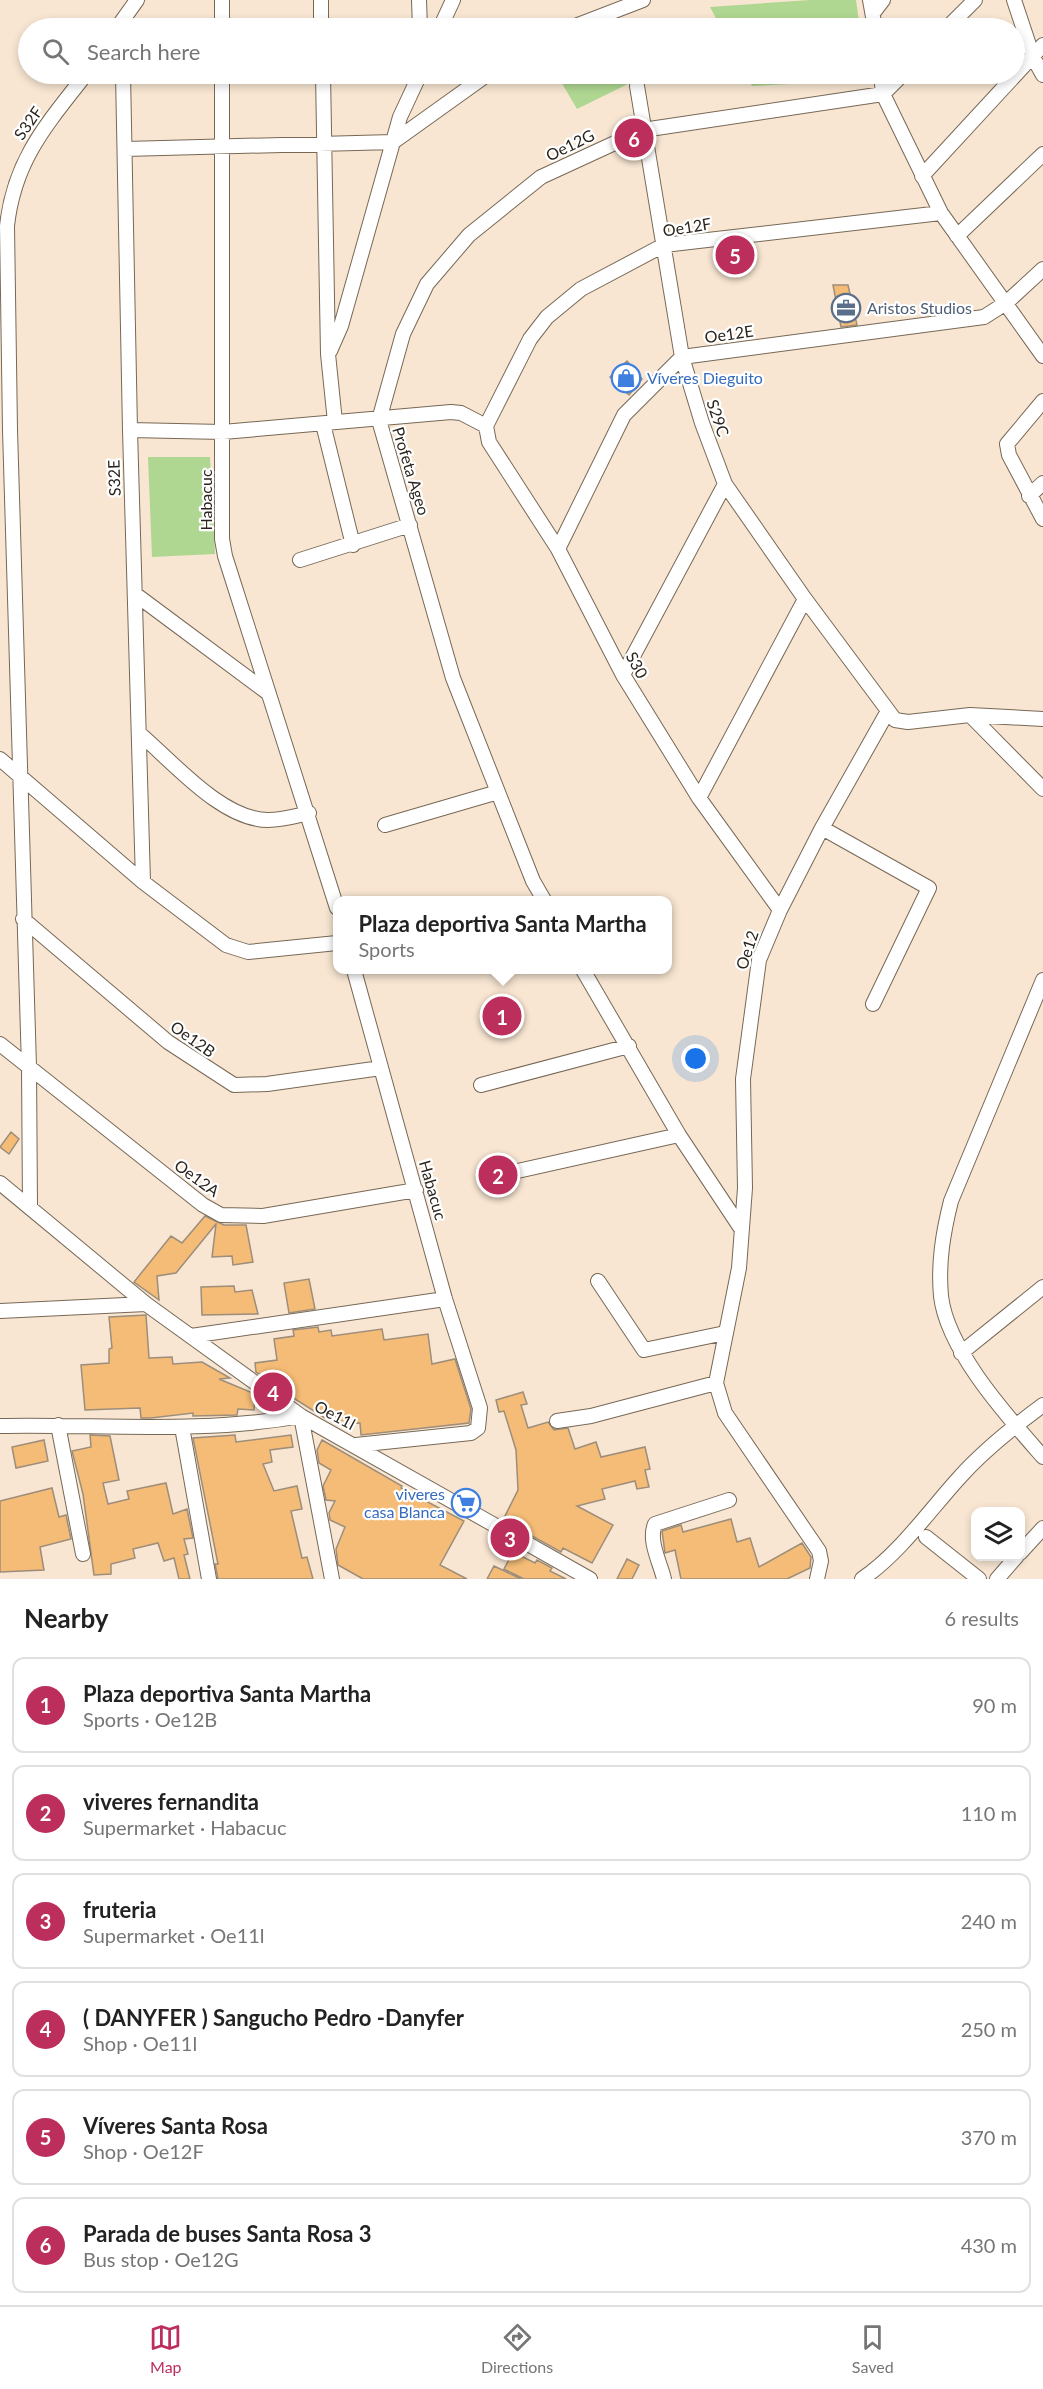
<!DOCTYPE html>
<html lang="en">
<head>
<meta charset="utf-8">
<style>
  :root { --surface:#fff; --page:#f2f2f2; --text:#222; --muted:#767676; --line:#e0e0e0; --accent:#bc2e5b }
  body { margin:0; font-family:Lato,sans-serif; background:var(--page); color:var(--text) }
  .controls { position:absolute; right:18px; bottom:18px; display:grid; overflow:hidden; border-radius:12px; box-shadow:0 3px 9px #0003 }
  .controls button { width:54px; height:54px; display:grid; place-items:center; padding:0; border:0; border-bottom:2px solid var(--line); background:var(--surface); color:var(--text); font:30px sans-serif }
  .you { position:absolute; left:696px; top:1059px; width:21px; height:21px; margin:-15px; border:4px solid #fff; border-radius:50%; background:#1a73e8; box-shadow:0 0 0 9px #1a73e833 }
  .badge { display:grid; place-items:center; width:39px; height:39px; border-radius:50%; background:var(--accent); color:#fff; font-size:20px; font-weight:700 }
  .pin { position:absolute; translate:-50% -50%; border:3px solid #fff; box-shadow:0 2px 6px #0006 }
  .popup { position:absolute; left:333px; top:896px; width:339px; height:78px; box-sizing:border-box; display:grid; place-content:center; border-radius:12px; background:var(--surface); filter:drop-shadow(0 2px 4px #0005); font-size:20px; white-space:nowrap; color:var(--muted) }
  .popup b { font-size:22px; color:var(--text) }
  .popup::after { content:''; position:absolute; left:50%; top:100%; margin-left:-12px; border:12px solid transparent; border-top-color:var(--surface) }
  .list { margin:0; padding:0; list-style:none }
  h2 { display:flex; justify-content:space-between; align-items:center; height:78px; margin:0; padding:0 24px; font-size:26px }
  h2 small { font-size:20px; font-weight:400; color:var(--muted) }
  .list li { display:grid; grid-template-columns:39px 1fr auto; gap:18px; align-items:center; box-sizing:border-box; height:96px; margin:0 12px 12px; padding:0 12px; border:2px solid var(--line); border-radius:12px }
  .list b { display:block; font-size:22px; white-space:nowrap }
  .list p { margin:0; font-size:20px; white-space:nowrap; color:var(--muted) }
  .list em { font-size:20px; font-style:normal; color:var(--muted) }
  .icon { flex:none; width:33px; height:33px; fill:none; stroke:currentColor; stroke-width:2; stroke-linecap:round; stroke-linejoin:round }
  .map { position:relative; flex:none; width:1043px; height:1579px; overflow:hidden }
  .search { position:absolute; background:var(--surface); box-shadow:0 3px 9px #0003; left:18px; right:18px; top:18px; height:66px; display:flex; align-items:center; gap:15px; box-sizing:border-box; padding:0 21px; border-radius:33px; color:var(--muted); font-size:22px }
  .sheet { height:726px; background:var(--surface) }
  nav { display:flex; justify-content:space-around; align-items:center; box-sizing:border-box; height:84px; border-top:2px solid var(--line); background:var(--surface); font-size:16px; color:var(--muted) }
  nav a { display:grid; justify-items:center; gap:3px }
  nav .on { color:var(--accent) }
  .map>svg:first-child { display:block }
</style>
</head>
<body>
<div class="map">
<svg width="1043" height="1579" viewBox="0 0 1043 1579">
  <rect width="100%" height="100%" fill="#f8e6d2"/>
  <path fill="#afd791" d="M810 0H856L860 28H721L710 7Z
    M575 74H622L628 84 577 109 560 80Z
    M745 74H867L868 80 752 86Z
    M148 457H210L215 554 152 557Z"/>
  <path fill="#f4bc76" stroke="#9d8d7a" stroke-width="1.5" d="M743 245 749 263 727 269 722 247Z
    M833 285H848L857 325 841 327Z
    M627 361 642 379 629 395 610 377Z
    M11 1132 19 1139 9 1154 0 1147Z
    M205 1216 224 1225H246L253 1262 233 1265 232 1256 212 1257 216 1224 176 1273 157 1276 159 1300 134 1282 171 1236 182 1243Z
    M309 1279 315 1309 289 1313 284 1283Z
    M234 1286 235 1292 252 1290 258 1314 202 1315 201 1287Z
    M146 1315 149 1358 172 1357 173 1364 202 1362 230 1378 219 1379 255 1394 254 1410 238 1409 237 1415 193 1416V1413L151 1418H141L140 1408 85 1410 81 1365 109 1363V1349L112 1348 109 1317Z
    M318 1327 319 1332 331 1330 332 1336 382 1329 384 1340 428 1334 432 1364 455 1359 471 1409 469 1423 361 1435 360 1423 341 1424 340 1416 325 1418 279 1389 277 1372 259 1374 256 1372 255 1363 277 1360 274 1339 294 1336 293 1330Z
    M523 1392 527 1404 521 1405 528 1428 548 1422 554 1430 568 1428 575 1449 596 1442 601 1457 645 1447 650 1469 645 1470 649 1487 637 1489 635 1481 602 1489 605 1499 577 1506 613 1525 592 1563 563 1548 561 1552 503 1520 518 1490 516 1450 504 1411 499 1412 496 1400Z
    M90 1435 110 1436 119 1480 103 1483 108 1504 129 1499 127 1491 166 1483 173 1514 187 1509 193 1538 184 1539 188 1554 184 1555 190 1579H179L174 1558 164 1561 158 1543 133 1549 135 1558 111 1564V1574L94 1575 83 1494 72 1451 91 1447Z
    M235 1435 236 1442 291 1435 293 1447 270 1450 272 1462 263 1464 274 1491 297 1486 302 1509 291 1511 302 1558 307 1557 313 1579H218L215 1564H218L193 1438Z
    M44 1440 48 1461 16 1468 12 1447Z
    M322 1440 402 1486 401 1488 464 1521 440 1565 467 1579H363L338 1565 336 1549 345 1527 330 1520 329 1513 335 1501 326 1500 323 1486 331 1470 319 1463 317 1450Z
    M52 1488 59 1517 66 1515 71 1539 40 1547 44 1570 0 1572V1501Z
    M731 1519 737 1542 750 1538 759 1567 802 1543 811 1557 810 1568 787 1579H681L675 1550 665 1553 662 1531 681 1525 683 1532Z
    M513 1552 535 1563 537 1560 552 1568 550 1571 566 1579H524L504 1569Z
    M627 1559 639 1565 632 1579H617Z
    M494 1566 521 1579H487Z"/>
  <g fill="none" stroke-linecap="round" stroke-linejoin="round">
    <g stroke="#776856" stroke-width="16">
      <path id="minor" d="M321 0V28
        M419 0 420 28
        M870 0 875 28
        M1014 0 1033 57 1043 75
        M873 13 883 0
        M117 28 137 0
        M222 28V0
        M440 28 453 0
        M570 28 643 0
        M947 28 975 0
        M123 74 130 430 143 882
        M222 74V539L225 556 337 908
        M323 74 328 354 335 422
        M881 74 883 94 941 213 1043 356
        M637 86 682 357 702 423 725 484 805 599 895 720 908 722 970 715 1043 719
        M125 149 393 142 488 74
        M922 176 1043 45
        M957 236 1043 154
        M330 351 341 326 400 117 420 74
        M1043 401 1007 444 1009 455 1043 519
        M379 420 403 334 427 284 469 235 541 177 643 130 883 94 903 74
        M379 420 453 678 533 881 544 900
        M323 424 353 545
        M130 430 223 432 451 412 461 413 486 426
        M1029 496 1043 483
        M558 549 624 415 682 357 984 317 1006 303 1043 269
        M300 560 410 525
        M135 594 268 693
        M623 675 725 484
        M970 715 1043 789
        M140 734C173 762 222 820 268 820 282 820 296 816 309 813
        M0 759 143 882 226 945 248 952 337 943
        M699 798 805 599
        M385 825 498 792
        M822 828 929 888 873 1004
        M780 910 699 798 623 675 558 549 489 442 486 426 530 339 547 317 581 289 664 245 941 213
        M23 919 168 1042 234 1085 267 1084 381 1068
        M354 970 445 1299 480 1408 478 1428 471 1433 356 1445
        M583 970 679 1135 740 1227
        M1043 980 951 1201C943 1233 938 1263 941 1296 947 1350 1008 1417 1043 1457
        M0 1044 203 1205 221 1215 263 1216 416 1190
        M481 1085 629 1046
        M504 1174 679 1135
        M0 1183 146 1304 301 1416 590 1579
        M30 1206 29 1067 10 430 7 226C14 160 47 124 86 74
        M598 1281 644 1350 725 1333
        M0 1311 146 1304
        M191 1336 445 1299
        M961 1353 1043 1287
        M557 1421 591 1416 716 1383
        M58 1425 83 1554
        M0 1426C100 1424 202 1434 301 1416L332 1579
        M182 1427 209 1579
        M926 1537 979 1579
        M1020 1553 1043 1528
        M664 1579C660 1562 648 1541 655 1524L729 1500
        M817 1579 821 1561 819 1551 725 1413 716 1383 739 1268 745 1188 743 1079 759 960 780 910 822 828 888 711
        M862 1579C899 1554 929 1511 959 1478 983 1451 1013 1427 1043 1405
        M997 1579 1017 1556"/>
    </g>
    <use href="#minor" stroke="#fff" stroke-width="14"/>
  </g>
  <defs>
    <g id="office-ring" transform="scale(1.5)"><circle r="9.5" fill="#fff" stroke="#5c6f8a" stroke-width="1.5"/><path d="M-6-3h4V-5.5h4V-3h4V5H-6ZM-1-4.5V-3h2v-1.5ZM-6 0V1H6V0Z" fill="#5c6f8a"/></g>
    <g id="shop-ring" transform="scale(1.5)"><circle r="9.5" fill="#fff" stroke="#3f7fe0" stroke-width="1.5"/><path d="M-5-2.5h2.3a2.7 3.5 0 0 1 5.4 0H5L5.5 6h-11ZM-1.5-2.5h3a1.5 2.3 0 0 0-3 0Z" fill="#3f7fe0"/></g>
    <g id="supermarket-ring" transform="scale(1.5)"><circle r="9.5" fill="#fff" stroke="#3f7fe0" stroke-width="1.5"/><path d="M-6-5.5h2.5l.6 2H6L4.5 2H-2.5L-4.4-4H-6ZM-1.5 3.2a1.3 1.3 0 1 0 .1 0ZM3 3.2a1.3 1.3 0 1 0 .1 0Z" fill="#3f7fe0"/></g>
  </defs>
  <g fill-rule="evenodd">
    <use href="#office-ring" x="846" y="308"/>
    <use href="#shop-ring" x="626" y="378"/>
    <use href="#supermarket-ring" x="466" y="1503"/>
  </g>
  <g text-anchor="middle" stroke-width="4.5" stroke-linejoin="round" paint-order="stroke">
    <g font-size="16" fill="#2a241c" stroke="#fff">
      <text transform="translate(28 123) rotate(-55)" y="6">S32F</text>
      <text transform="translate(570 145) rotate(-26)" y="6">Oe12G</text>
      <text transform="translate(687 227) rotate(-9)" y="6">Oe12F</text>
      <text transform="translate(729 334) rotate(-8)" y="6">Oe12E</text>
      <text transform="translate(718 418) rotate(71)" y="6">S29C</text>
      <text transform="translate(411 471) rotate(73)" y="6">Profeta Ageo</text>
      <text transform="translate(114 478) rotate(-92)" y="6">S32E</text>
      <text transform="translate(206 500) rotate(-90)" y="6">Habacuc</text>
      <text transform="translate(637 665) rotate(61)" y="6">S30</text>
      <text transform="translate(747 950) rotate(-72)" y="6">Oe12</text>
      <text transform="translate(193 1039) rotate(35)" y="6">Oe12B</text>
      <text transform="translate(197 1178) rotate(36)" y="6">Oe12A</text>
      <text transform="translate(433 1190) rotate(74)" y="6">Habacuc</text>
      <text transform="translate(335 1415) rotate(28)" y="6">Oe11l</text>
    </g>
    <g font-size="16" fill="#4e5e75" stroke="#fff" text-anchor="start">
      <text x="867" y="314">Aristos Studios</text>
    </g>
    <g font-size="16" fill="#366cbe" stroke="#fff" text-anchor="start">
      <text x="647" y="384">Víveres Dieguito</text>
      <text x="445" y="1500" text-anchor="end">viveres<tspan x="445" dy="18">casa Blanca</tspan></text>
    </g>
  </g>
</svg>
<div class="controls">
<button><svg class="icon" aria-label="layers" viewBox="0 0 24 24"><path d="M12 4l9 5-9 5-9-5zM3 14l9 5 9-5"/></svg></button>
</div>
<div class="you"></div>
<div class="pin badge" style="left:502px;top:1016px">1</div>
<div class="popup"><b>Plaza deportiva Santa Martha</b>Sports</div>
<div class="pin badge" style="left:498px;top:1175px">2</div>
<div class="pin badge" style="left:510px;top:1538px">3</div>
<div class="pin badge" style="left:273px;top:1392px">4</div>
<div class="pin badge" style="left:735px;top:255px">5</div>
<div class="pin badge" style="left:634px;top:138px">6</div>
<div class="search"><svg class="icon" aria-label="search" viewBox="0 0 24 24"><circle cx="10" cy="10" r="6"/><path d="M15 15l6 6"/></svg>Search here</div>
</div>
<section class="sheet">
<h2>Nearby<small>6 results</small></h2>
<ul class="list">
<li><span class="badge">1</span><div><b>Plaza deportiva Santa Martha</b><p>Sports · Oe12B</p></div><em>90 m</em></li>
<li><span class="badge">2</span><div><b>viveres fernandita</b><p>Supermarket · Habacuc</p></div><em>110 m</em></li>
<li><span class="badge">3</span><div><b>fruteria</b><p>Supermarket · Oe11l</p></div><em>240 m</em></li>
<li><span class="badge">4</span><div><b>( DANYFER ) Sangucho Pedro -Danyfer</b><p>Shop · Oe11l</p></div><em>250 m</em></li>
<li><span class="badge">5</span><div><b>Víveres Santa Rosa</b><p>Shop · Oe12F</p></div><em>370 m</em></li>
<li><span class="badge">6</span><div><b>Parada de buses Santa Rosa 3</b><p>Bus stop · Oe12G</p></div><em>430 m</em></li>
</ul>
</section>
<nav>
<a class="on"><svg class="icon" aria-label="map" viewBox="0 0 24 24"><path d="M3 6l6-2 6 2 6-2v14l-6 2-6-2-6 2zM9 4v14M15 6v14"/></svg>Map</a>
<a><svg class="icon" aria-label="directions" viewBox="0 0 24 24"><path d="M12 3l9 9-9 9-9-9zM9 14v-3h6M13 9l2 2-2 2"/></svg>Directions</a>
<a><svg class="icon" aria-label="saved" viewBox="0 0 24 24"><path d="M7 4h10v16l-5-4-5 4z"/></svg>Saved</a>
</nav>
</body>
</html>
